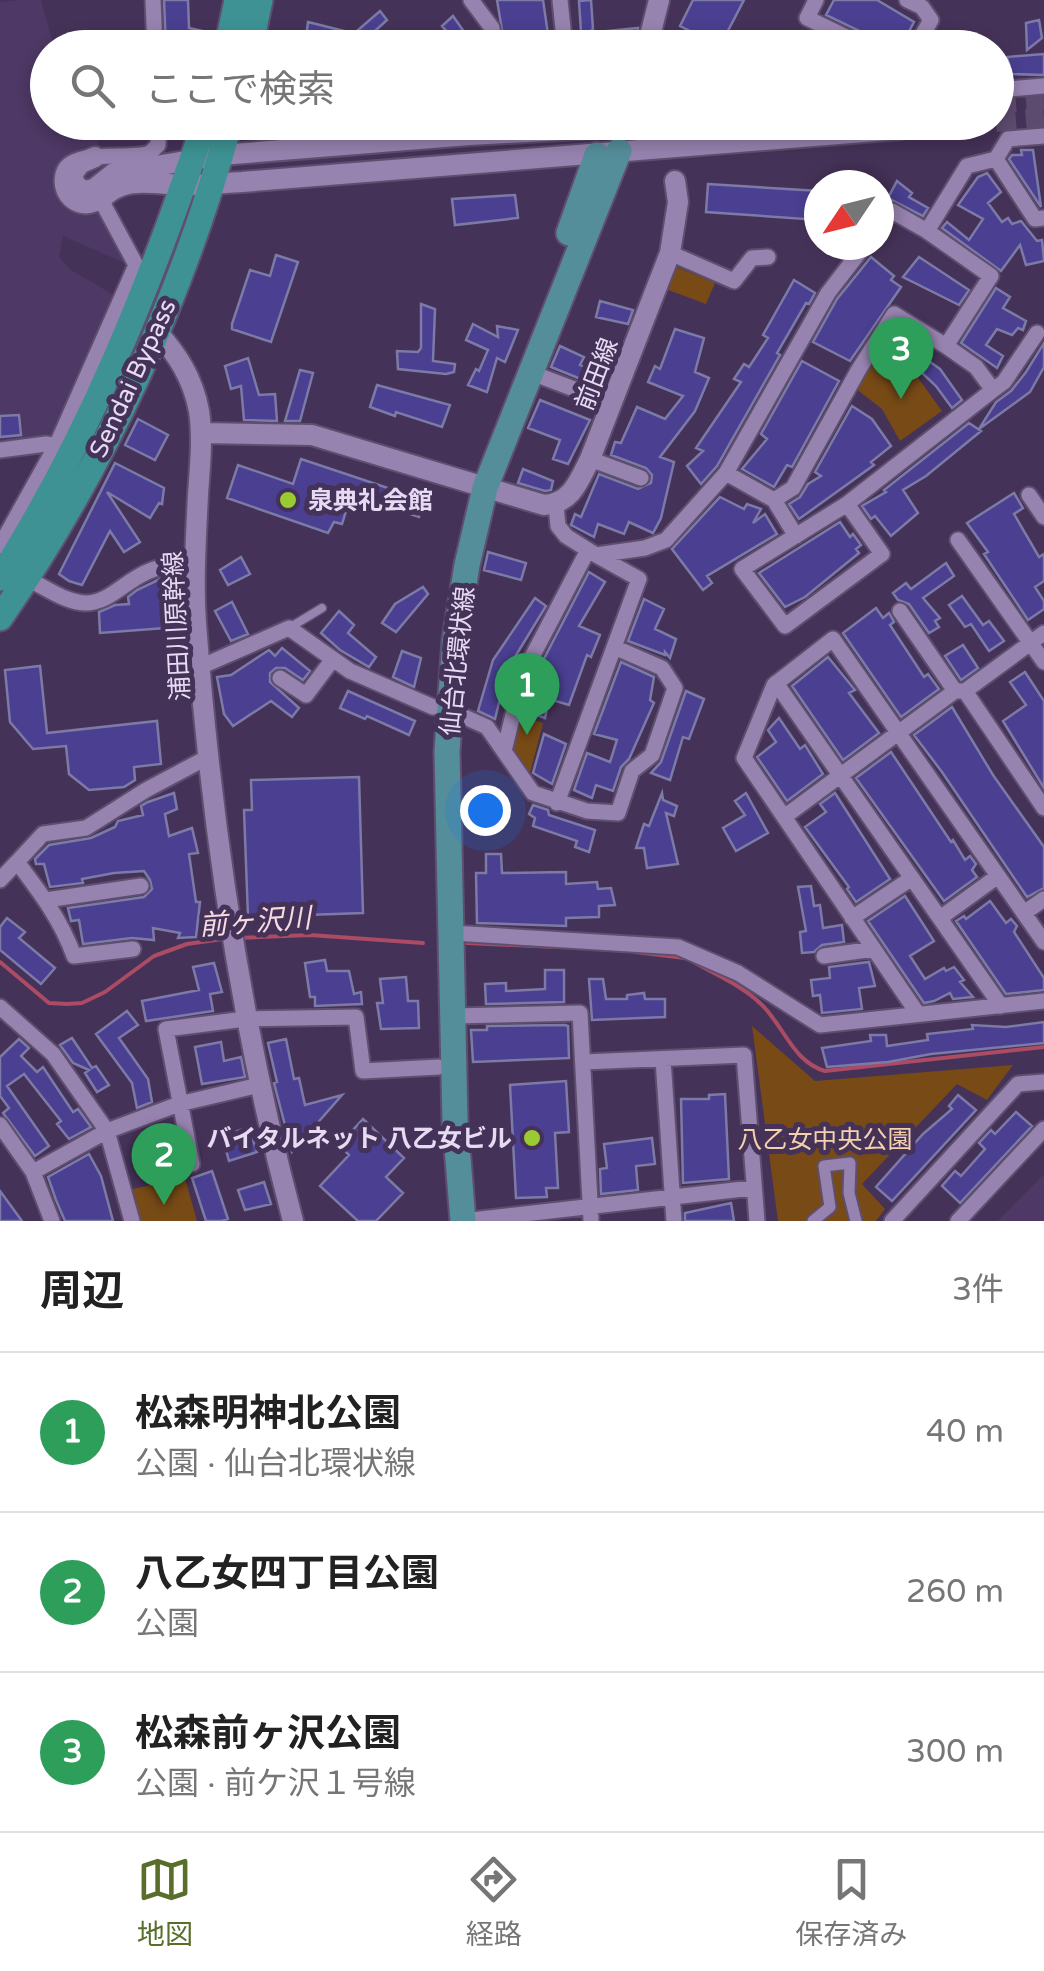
<!DOCTYPE html>
<html lang="ja">
<head>
<meta charset="utf-8">
<style>
  :root { --surface:#fff; --page:#f6f6f6; --text:#222; --muted:#767676; --line:#e0e0e0; --accent:#586e2a }
  body { margin:0; font-family:"Varela Round","Noto Sans JP",sans-serif; background:var(--page); color:var(--text) }
  .compass { position:absolute; left:804px; top:170px; width:90px; height:90px; border-radius:50%; background:var(--surface); box-shadow:0 5px 15px #0003; rotate:235deg }
  .you { position:absolute; left:485px; top:810px; width:35px; height:35px; margin:-25px; border:8px solid #fff; border-radius:50%; background:#1a73e8; box-shadow:0 0 0 15px #1a73e833 }
  .badge { display:grid; place-items:center; width:65px; height:65px; border-radius:50%; background:var(--accent); color:#fff; font-size:32px; font-weight:700 }
  .pin { position:absolute; translate:-50% -82px; filter:drop-shadow(0 2px 5px #0008) }
  .pin::after { content:''; position:absolute; top:52px; width:35px; height:30px; background:inherit; clip-path:polygon(0 0,100% 0,50% 100%) }
  .list { margin:0; padding:0; list-style:none }
  h2 { display:flex; justify-content:space-between; align-items:center; height:130px; margin:0; padding:0 40px; font-size:42px }
  h2 small { font-size:32px; font-weight:400; color:var(--muted) }
  .list li { display:grid; grid-template-columns:65px 1fr auto; gap:30px; align-items:center; box-sizing:border-box; height:160px; padding:0 40px; border-top:2px solid var(--line) }
  .list b { display:block; font-size:38px; white-space:nowrap }
  .list p { margin:0; font-size:32px; white-space:nowrap; color:var(--muted) }
  .list em { font-size:32px; font-style:normal; color:var(--muted) }
  .icon { flex:none; width:55px; height:55px; fill:none; stroke:currentColor; stroke-width:2; stroke-linecap:round; stroke-linejoin:round }
  .map { position:relative; flex:none; width:1044px; height:1221px; overflow:hidden }
  .search { position:absolute; background:var(--surface); box-shadow:0 5px 15px #0003; left:30px; right:30px; top:30px; height:110px; display:flex; align-items:center; gap:25px; box-sizing:border-box; padding:0 35px; border-radius:55px; color:var(--muted); font-size:38px }
  .sheet { height:610px; background:var(--surface) }
  nav { display:flex; justify-content:space-around; align-items:center; box-sizing:border-box; height:140px; border-top:2px solid var(--line); background:var(--surface); font-size:28px; color:var(--muted) }
  nav a { display:grid; justify-items:center; gap:5px }
  nav .on { color:var(--accent) }
  .map>svg:first-child { display:block }
</style>
</head>
<body>
<div class="map">
<svg width="1044" height="1221" viewBox="0 0 1044 1221">
  <rect width="100%" height="100%" fill="#453258"/>
  <path fill="#4e3865" d="M19 0H41L54 47 48 48V122L98 123 99 211 127 264 63 236 59 257 71 270 114 295 57 436 0 440V2Z
    M1044 1174V1221H998Z"/>
  <path fill="#774a16" d="M672 265 715 283 706 304 663 288Z
    M878 352 916 375 942 411 900 441 882 409 855 388Z
    M518 715 543 723 530 773 512 747Z
    M752 1026 815 1081 1013 1065 987 1100 957 1084 862 1184 885 1209 876 1221H778Z
    M185 1178 197 1221H141L132 1189Z"/>
  <g fill="none" stroke-linecap="round" stroke-linejoin="round">
    <path stroke="#ab4b64" stroke-width="4" d="M238 938 310 935 423 943
      M467 943 556 947
      M635 952 685 958
      M0 962 49 1003 67 1004 82 1003 105 992 154 956 187 944 223 939
      M694 962C716 975 743 986 761 1004 784 1026 793 1062 825 1071L1044 1047"/>
  </g>
  <path fill="#4a3f90" stroke="#7c7aa7" stroke-width="2.5" d="M164 0H188L189 28 207 32 204 48H166Z
    M497 0H543L550 48H505Z
    M591 0 593 29 588 33 638 28 634 48H576L575 32H581L579 1Z
    M693 0H744L720 46 680 26Z
    M834 0H877L914 22 900 48H883L874 38 826 15Z
    M380 11 387 20 366 39 358 30Z
    M453 16 467 36 476 32 482 39 483 48H462L442 26Z
    M1039 20 1042 38 1027 50 1026 23Z
    M308 22 344 31 340 48 305 45Z
    M1044 54V75L1012 74 1007 57Z
    M1021 150H1033L1041 207 1009 159 1012 155H1022Z
    M987 173 1001 192 988 203 1002 222 1008 218 1012 224 1021 221 1037 241 1042 240 1044 261 1026 265 1020 245 1001 271 942 228 947 222 969 240 983 219 958 205 978 177Z
    M897 181 912 193 909 197 928 208 923 216 888 198Z
    M708 184 819 191V220L706 212Z
    M515 195 518 218 455 225 452 199Z
    M276 255 298 262 271 342 232 329V324L250 270 270 276Z
    M871 257 894 276 891 280 901 287 850 361 813 342 837 299Z
    M919 257 969 290 959 305 903 277Z
    M794 280 815 293 809 304 806 303 777 353 780 355 717 466 701 484 687 466 703 451 696 448 741 382 734 379 744 364 749 367 768 338 763 335Z
    M996 288 1010 297 1003 308 1026 321 1023 330 1018 328 1012 335 997 329 986 345 1003 356 997 368 961 343Z
    M600 301 633 310 628 324 596 317Z
    M421 304 435 309 433 361 455 364 454 372 446 374 398 369 397 351 418 352 421 348Z
    M473 324 498 337 497 326 518 330 505 362 497 358 487 392 468 385 476 369 479 371 488 350 466 340Z
    M675 329 704 338 695 372 709 378 695 411 660 457 674 462 661 518 653 533 629 522 624 534 598 524 594 537 571 525 575 514 581 517 599 474 638 489 651 483 652 475 646 468 611 455 615 442 621 443 637 407 665 419 683 396 648 382 655 366 660 369Z
    M893 336 940 369 962 400 952 408 936 386 919 370 885 349Z
    M1044 343V367L1030 392 979 429 996 402 1011 391 1026 372Z
    M560 346 584 357 580 365 607 377 603 388 551 367Z
    M248 358 259 395 275 394 277 421 244 420 241 386 231 389 225 366Z
    M802 361 839 381 792 467 787 465 774 487 742 469 767 439 761 434Z
    M300 370 313 373 300 421H285Z
    M377 385 450 405 442 427 396 412 395 416 370 407Z
    M540 400 590 420 568 464 553 459 560 440 528 428Z
    M852 406 872 419 891 446 871 462 874 465 799 519 789 504 800 497 808 484 821 476 815 472Z
    M19 415 21 435 0 437V416Z
    M138 419 168 435 155 460 125 445Z
    M969 423 981 431 926 476 903 490 918 513 891 536 875 516 871 519 862 506 886 492 884 490Z
    M301 459 424 500 419 517 351 495 342 524 334 522 328 533 227 498 238 465 293 484Z
    M115 463 164 488 162 504 159 503 150 518 107 492 140 542 124 552 110 531 82 585 69 581 59 574Z
    M523 469 553 481 551 490 545 491 518 483Z
    M1014 493 1023 508 1014 514 1039 557 1044 554V581L1035 587 1044 601V609L1028 620 984 554 988 552 967 523Z
    M720 497 744 509 747 504 761 509 753 523 765 514 777 534 707 576 712 583 703 590 672 549Z
    M840 522 850 537 853 534 861 545 856 549 859 553 805 597 785 607 759 573Z
    M488 552 526 563 521 580 484 570Z
    M241 557 250 574 228 585 220 570Z
    M946 563 954 576 923 598 940 618 935 621 939 627 929 633 909 604 898 600 893 593 906 583 911 589Z
    M589 572 605 582 579 626 600 635 591 657 587 655 569 705 549 699 545 718 525 711 534 678Z
    M174 577 178 627 100 633 99 612 115 605 129 604 128 597 137 590 160 579Z
    M423 587 428 594 396 632 382 623 395 604Z
    M962 596 983 625 989 621 1004 641 989 651 971 624 965 627 949 605Z
    M535 598 546 606 507 670 495 719 478 711 493 660Z
    M644 599 664 609 655 629 676 639 670 658 665 652V655L628 641Z
    M232 602 248 634 231 641 215 611Z
    M876 608 883 618 889 613 894 622 890 625 924 677 928 674 939 689 901 717 843 633Z
    M339 611 354 625 348 633 376 657 369 667 340 650 321 633Z
    M963 645 978 668 961 680 945 656Z
    M282 648 310 671 303 680 285 668H276L270 673V682L299 708 292 717 271 701 233 726 224 714 217 677 231 675 269 650 275 656Z
    M402 651 421 658 414 687 393 677Z
    M828 657 855 690 849 693 879 733 843 760 792 686Z
    M621 662 654 677 650 700 654 703 629 759 621 767 613 791 596 785 592 798 574 790 587 753 610 762 617 740 594 734Z
    M40 666 47 733 157 721 161 764 134 767 135 780 124 787 89 790 69 774 66 746 33 749 10 722 5 670Z
    M1025 672 1044 701V788L1003 721 1026 705 1010 682Z
    M348 691 415 721 409 735 367 716 365 719 340 708Z
    M686 691 704 699 689 739 683 737 670 780 651 773 661 762Z
    M952 707 993 775 1044 847V888L1027 897 942 772 914 735Z
    M779 718 800 749 805 745 823 774 787 801 757 757 776 742 768 730Z
    M544 734 566 744 552 784 533 773Z
    M891 752 951 842 953 840 965 860 970 856 976 864 972 870 977 877 944 901 856 778Z
    M359 777 363 913 248 917 244 810H252L251 780Z
    M174 793 177 809 165 814 169 836 192 828 198 853 189 854 196 902H200L196 937 178 938 180 933 153 928 154 940 132 938 83 944 79 920 71 921 68 908 144 897 152 889 150 880 144 871 114 873 82 879 83 883 50 887 44 864H36L35 859 49 845 91 838 115 827 118 821 143 815 141 806 148 802Z
    M662 793 663 800 677 806 674 816 666 813 678 864 647 868 644 848H636L644 824 649 826Z
    M746 793 768 833 736 851 723 828 745 815 735 801Z
    M835 793 890 879 856 902 847 889 849 887 805 827 826 812 820 804Z
    M533 805 548 810 549 815 595 830 589 852 575 847 577 841 533 826 535 818 529 814Z
    M486 854H501L502 873 566 872V884L597 882 598 889 611 888 615 905 599 906V917L566 918V926L477 923 476 873H486Z
    M811 886 814 906 820 905 823 928 842 925 844 942 822 945 814 952 802 953 800 932 806 931 798 887Z
    M905 896 934 941 910 956 925 979 944 968 946 971 954 967 964 980 960 982 973 997 953 999 950 993 934 1001 924 1003 868 921Z
    M990 901 1006 923 1011 919 1017 926 1014 932 1044 978V990L1006 994 956 921 964 916 966 919Z
    M7 918 25 932 19 938 55 968 41 984 0 950V927Z
    M325 960 327 971H349L354 994 361 992 362 1004 315 1006V997H310L305 963Z
    M869 962 875 986 859 988 862 1009 822 1013 820 995 813 996 811 980 830 978 829 967Z
    M214 963 222 992 210 994 213 1011 146 1021 142 1001 199 990 193 967Z
    M545 970H564V1002L486 1004 485 984 506 983V991L545 989Z
    M406 977 408 1001H418L419 1028 381 1029 377 1003H383L380 979Z
    M589 979H603L606 999H627V995L644 993 645 999H665V1017L592 1020Z
    M127 1011 138 1025 119 1038 148 1079 152 1102 137 1108 132 1083 96 1034Z
    M1044 1022V1043L931 1054 888 1062 827 1067 822 1048 871 1041 870 1035H886L887 1046 928 1040 927 1034 973 1029 972 1025 1006 1027Z
    M565 1025 568 1026 569 1058 473 1062 471 1030H487V1026Z
    M72 1038 92 1068 96 1066 109 1085 97 1092 85 1073 89 1070 73 1063 60 1045Z
    M19 1039 29 1048 21 1056 37 1072 43 1067 73 1112 78 1109 91 1127 69 1139 57 1124 61 1121 24 1074 7 1086 49 1146 35 1156 3 1113 9 1108 0 1096V1057Z
    M286 1039 294 1079 299 1078 305 1105 342 1095 292 1152 274 1083 277 1082 268 1043Z
    M221 1042 224 1061 241 1057 245 1077 202 1084 195 1047Z
    M566 1081 569 1132 555 1133 558 1188H546L547 1197 516 1198 510 1085Z
    M725 1094 729 1179 683 1183 681 1099H709V1095Z
    M958 1095 976 1110 892 1201 876 1187 923 1134 952 1109 949 1106Z
    M1016 1112 1032 1126 960 1203 942 1186 955 1171 961 1176 985 1149 979 1143 991 1130 995 1134Z
    M363 1119 404 1158 386 1177 403 1193 376 1221H358L320 1186 349 1155 339 1145Z
    M173 1127 186 1176 174 1179 164 1130Z
    M249 1127 257 1152 229 1161 222 1136Z
    M794 1128 811 1131 808 1150 790 1147Z
    M652 1138 655 1164 636 1166 638 1190 601 1194 600 1169 607 1168 604 1144Z
    M89 1154 101 1176 113 1221H65L56 1200 48 1177Z
    M212 1171 228 1219 222 1221H206L192 1178Z
    M264 1182 271 1204 245 1210 238 1190Z
    M0 1191 22 1221H0Z
    M731 1203 734 1221H685V1213Z"/>
  <g fill="none" stroke-linecap="round" stroke-linejoin="round">
    <path stroke="#5d4b6f" stroke-width="20" stroke-dasharray="20 10" stroke-linecap="butt" d="M996 104 1044 100
      M996 122 1044 118
      M900 129 984 122"/>
    <g stroke="#5f4f6f" stroke-width="11">
      <path id="service" d="M289 628 322 608"/>
    </g>
    <g stroke="#5f4f6f" stroke-width="15">
      <path id="pedestrian" d="M813 1221 830 1207 824 1166 850 1163 849 1193 856 1221"/>
    </g>
    <g stroke="#5f4f6f" stroke-width="19">
      <path id="minor" d="M153 0 155 48
        M471 0 492 28 494 48
        M560 0 565 48
        M816 0 807 18 869 48
        M907 0 922 7 931 20 915 48
        M997 90 1044 86
        M996 159 1035 219 1044 218
        M996 159 1008 139 1044 136
        M879 227 892 211 927 231 967 166 996 159
        M670 253 734 281 752 258 768 257
        M532 373 611 403
        M993 390 1004 382 1037 333
        M0 450 46 444 65 447
        M590 459 641 478
        M726 473 774 500 793 488 859 369 894 314 946 346 991 276 927 231
        M1029 495 1044 517
        M774 500 796 536
        M847 504 882 554 785 626 742 569 847 504 993 390 976 367 946 346
        M556 505 558 526 566 536 596 555 645 548 666 540 726 473 828 293 865 245
        M958 540 1044 662
        M0 546 57 444 136 265 101 200C82 216 57 197 63 174 70 147 129 161 150 153L158 145 159 122
        M27 579C46 587 64 602 85 603 120 604 136 555 194 568
        M900 611 955 691
        M1044 633 965 691 1044 808
        M200 667 289 628 350 671 433 707
        M280 678 306 695 333 659
        M776 683 1001 1006
        M449 710 487 727 533 793 587 811 618 813 632 771 652 755 675 688 662 668 614 647
        M504 751 523 674 588 550
        M557 803 639 579 596 555
        M784 817 955 691H965
        M0 880 17 862
        M46 900 141 886
        M1024 913 1044 899
        M852 918 912 878
        M940 918 998 876
        M452 933 678 947 738 973 820 1025 1044 1001
        M133 949 74 956C61 920 40 892 17 862L43 834 86 828 146 790 210 756
        M824 956 874 949
        M0 1007 53 1054 107 1131 132 1221
        M918 1014 744 758 774 685 833 639 1044 942
        M453 1016 580 1013 591 1221
        M663 1059 674 1221
        M584 1062 744 1055 757 1221
        M0 1125 33 1172 52 1221
        M192 1164 166 1029 245 1019 356 1017 363 1071 439 1067
        M33 1172 107 1131 179 1104 259 1085
        M463 1221 752 1188
        M892 1221 1018 1084 1044 1082
        M958 1221 1044 1129"/>
    </g>
    <g stroke="#5f4f6f" stroke-width="24">
      <path id="tertiary" d="M647 48 659 0
        M95 157 81 163 72 174 75 185 84 191 94 189 114 173 221 155 469 135 707 122
        M101 200C123 174 155 185 185 185 204 185 223 183 242 182L900 129
        M157 332C178 355 193 379 199 411 203 438 200 466 198 494 196 537 193 580 196 623 211 824 241 1026 293 1221
        M202 433 312 435 544 505C571 504 579 481 590 459L670 253 678 202 675 181"/>
    </g>
    <g stroke="#5f4f6f" stroke-width="29">
      <path id="primary" d="M569 233 597 155
        M463 1221 455 1122 447 751 455 640 467 565 485 488 619 151"/>
    </g>
    <g stroke="#5f4f6f" stroke-width="29">
      <path id="trunk" d="M227 48 237 0
        M250 48 260 0
        M0 578C90 437 152 280 205 122
        M0 618C103 469 182 298 230 122"/>
    </g>
    <use href="#service" stroke="#9783af" stroke-width="8"/>
    <use href="#pedestrian" stroke="#9783af" stroke-width="11"/>
    <use href="#minor" stroke="#9783af" stroke-width="15"/>
    <use href="#tertiary" stroke="#9783af" stroke-width="20"/>
    <use href="#primary" stroke="#548e9a" stroke-width="25"/>
    <use href="#trunk" stroke="#3e9293" stroke-width="25"/>
  </g>
  <g fill="#9bcb33" stroke="#453258" stroke-width="4">
    <circle cx="288" cy="500" r="10"/>
    <circle cx="532" cy="1138" r="10"/>
  </g>
  <g text-anchor="middle" stroke-width="10" stroke-linejoin="round" paint-order="stroke">
    <g font-size="25" fill="#e6dbf3" stroke="#453258">
      <text transform="translate(596 374) rotate(-69)" y="9">前田線</text>
      <text transform="translate(132 378) rotate(-65)" y="9">Sendai Bypass</text>
      <text transform="translate(176 626) rotate(-93)" y="9">浦田川原幹線</text>
      <text transform="translate(457 661) rotate(-84)" y="9">仙台北環状線</text>
    </g>
    <g font-size="25" font-weight="bold" fill="#e6dbf3" stroke="#453258" text-anchor="start">
      <text x="308" y="509">泉典礼会館</text>
      <text x="512" y="1147" text-anchor="end">バイタルネット 八乙女ビル</text>
    </g>
    <g font-size="25" fill="#f5d0ac" stroke="#453258">
      <text x="825" y="1148">八乙女中央公園</text>
    </g>
    <g font-size="28" font-style="italic" fill="#f7dbe0" stroke="#453258">
      <text transform="translate(255 921) rotate(-4)" y="10">前ヶ沢川</text>
    </g>
  </g>
</svg>
<svg class="compass" viewBox="-18 -18 36 36"><path d="M0-13l5 13h-10z" fill="#e53935"/><path d="M0 13l5-13h-10z" fill="#767676"/></svg>
<div class="you"></div>
<div class="pin badge" style="left:527px;top:735px;background:#2e9e5b">1</div>
<div class="pin badge" style="left:164px;top:1205px;background:#2e9e5b">2</div>
<div class="pin badge" style="left:901px;top:399px;background:#2e9e5b">3</div>
<div class="search"><svg class="icon" aria-label="search" viewBox="0 0 24 24"><circle cx="10" cy="10" r="6"/><path d="M15 15l6 6"/></svg>ここで検索</div>
</div>
<section class="sheet">
<h2>周辺<small>3件</small></h2>
<ul class="list">
<li><span class="badge" style="background:#2e9e5b">1</span><div><b>松森明神北公園</b><p>公園 · 仙台北環状線</p></div><em>40 m</em></li>
<li><span class="badge" style="background:#2e9e5b">2</span><div><b>八乙女四丁目公園</b><p>公園</p></div><em>260 m</em></li>
<li><span class="badge" style="background:#2e9e5b">3</span><div><b>松森前ヶ沢公園</b><p>公園 · 前ケ沢１号線</p></div><em>300 m</em></li>
</ul>
</section>
<nav>
<a class="on"><svg class="icon" aria-label="map" viewBox="0 0 24 24"><path d="M3 6l6-2 6 2 6-2v14l-6 2-6-2-6 2zM9 4v14M15 6v14"/></svg>地図</a>
<a><svg class="icon" aria-label="directions" viewBox="0 0 24 24"><path d="M12 3l9 9-9 9-9-9zM9 14v-3h6M13 9l2 2-2 2"/></svg>経路</a>
<a><svg class="icon" aria-label="saved" viewBox="0 0 24 24"><path d="M7 4h10v16l-5-4-5 4z"/></svg>保存済み</a>
</nav>
</body>
</html>
